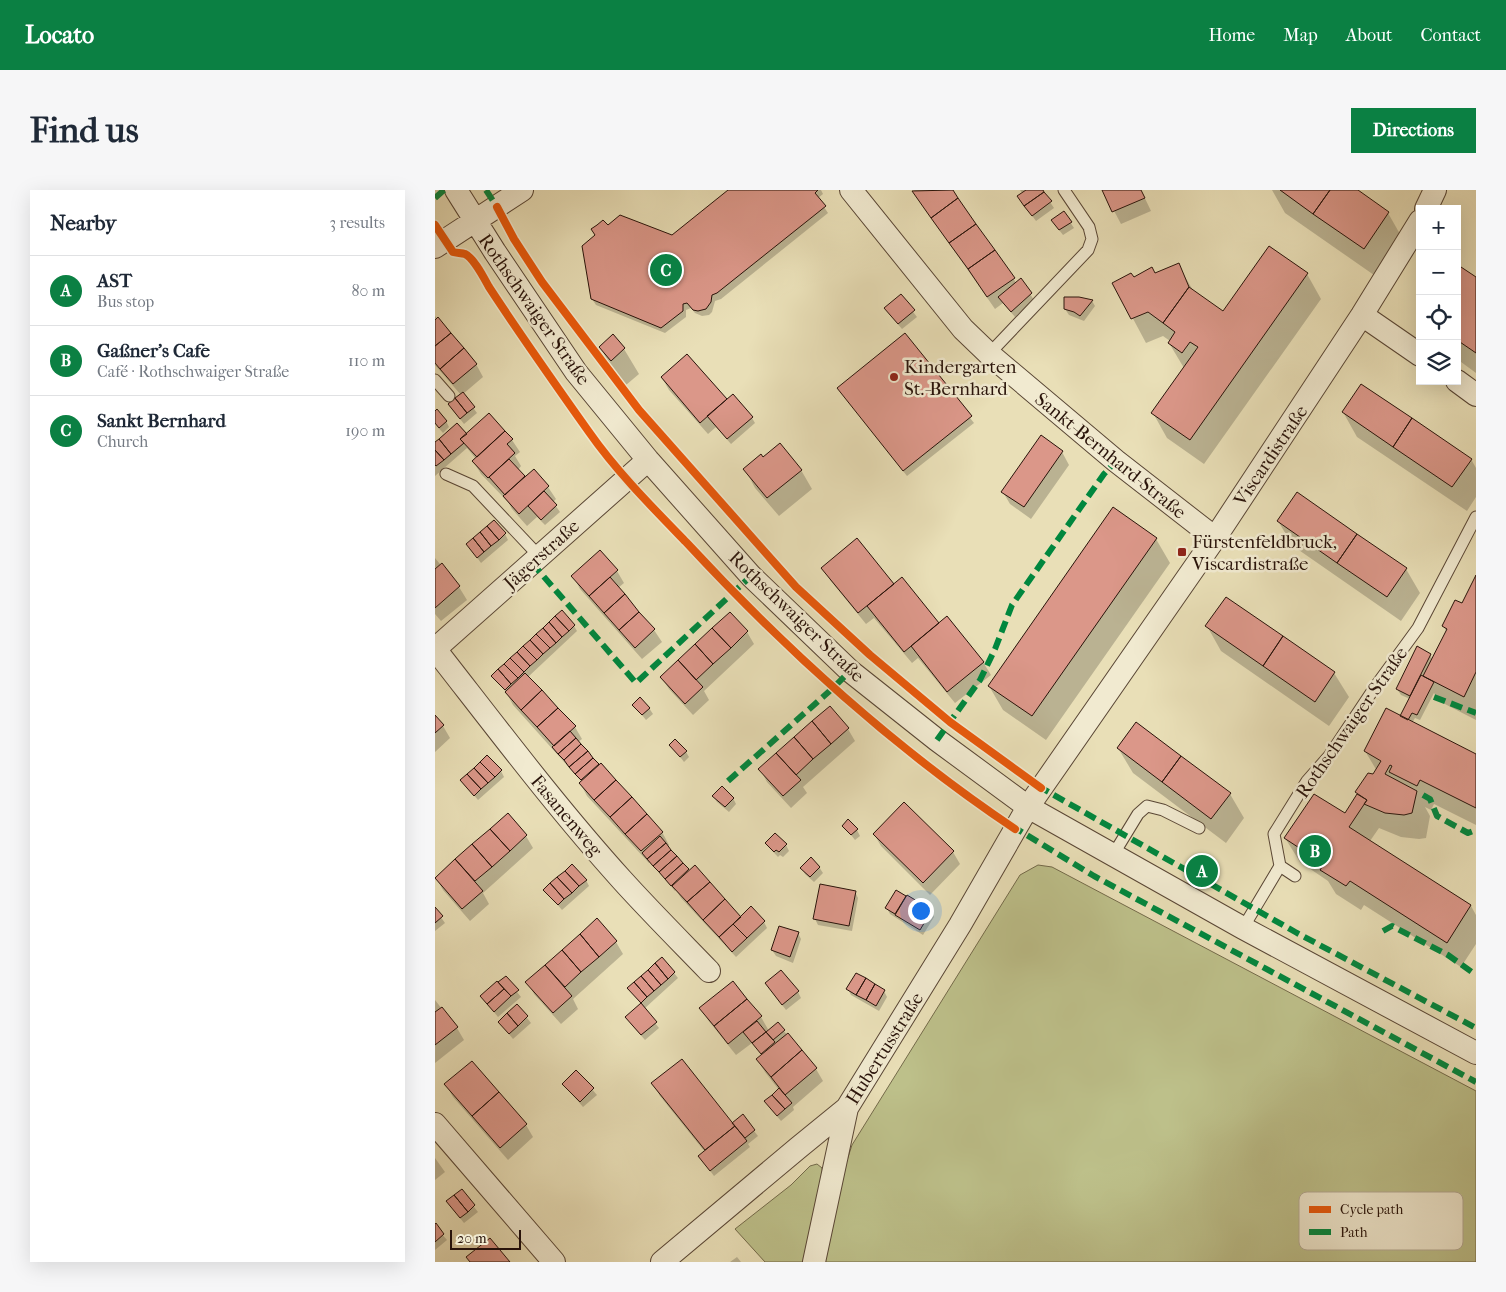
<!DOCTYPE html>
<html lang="en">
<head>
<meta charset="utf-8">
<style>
  :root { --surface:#fff; --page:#f6f6f7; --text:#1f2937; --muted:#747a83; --line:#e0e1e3; --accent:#0b8043 }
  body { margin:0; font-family:"IM FELL French Canon",serif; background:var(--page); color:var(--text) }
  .controls { position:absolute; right:15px; top:15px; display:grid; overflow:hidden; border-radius:0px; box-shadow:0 5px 20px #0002 }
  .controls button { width:45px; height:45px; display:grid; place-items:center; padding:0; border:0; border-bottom:1px solid var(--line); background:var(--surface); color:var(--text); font:25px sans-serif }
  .scale { position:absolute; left:15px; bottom:12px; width:71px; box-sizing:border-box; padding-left:5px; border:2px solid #29130a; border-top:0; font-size:14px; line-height:18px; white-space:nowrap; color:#29130a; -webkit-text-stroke:4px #f1ead0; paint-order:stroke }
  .you { position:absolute; left:485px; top:720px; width:18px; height:18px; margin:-12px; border:4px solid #fff; border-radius:50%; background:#1a73e8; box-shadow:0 0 0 8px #1a73e833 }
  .badge { display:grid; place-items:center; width:32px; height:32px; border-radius:50%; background:var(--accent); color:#fff; font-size:16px; font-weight:700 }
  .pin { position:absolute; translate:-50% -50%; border:2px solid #fff; box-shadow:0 1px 5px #0006 }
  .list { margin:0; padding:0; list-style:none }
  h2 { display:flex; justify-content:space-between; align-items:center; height:65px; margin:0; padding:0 20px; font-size:21px }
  h2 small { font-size:16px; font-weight:400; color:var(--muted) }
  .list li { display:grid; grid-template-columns:32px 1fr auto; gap:15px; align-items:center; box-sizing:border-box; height:70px; padding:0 20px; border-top:1px solid var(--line) }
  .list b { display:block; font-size:19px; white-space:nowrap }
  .list p { margin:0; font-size:16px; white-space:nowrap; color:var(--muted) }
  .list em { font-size:16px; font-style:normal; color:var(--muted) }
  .icon { flex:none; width:28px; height:28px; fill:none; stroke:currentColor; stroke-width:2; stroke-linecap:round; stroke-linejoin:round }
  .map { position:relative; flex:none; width:1041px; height:1072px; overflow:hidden; border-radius:0px }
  header { display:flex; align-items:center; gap:30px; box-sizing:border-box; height:70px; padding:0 25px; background:var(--accent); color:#fff }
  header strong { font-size:24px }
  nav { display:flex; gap:28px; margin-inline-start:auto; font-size:18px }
  .intro { display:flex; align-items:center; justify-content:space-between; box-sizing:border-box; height:120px; padding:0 30px }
  h1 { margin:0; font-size:35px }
  .button { padding:12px 22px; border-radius:0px; background:var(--accent); color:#fff; font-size:18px; font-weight:700 }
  main { display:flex; gap:30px; padding:0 30px }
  aside { flex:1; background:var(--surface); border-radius:0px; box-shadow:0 5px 20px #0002 }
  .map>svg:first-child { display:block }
</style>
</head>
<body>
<header>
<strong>Locato</strong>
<nav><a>Home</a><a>Map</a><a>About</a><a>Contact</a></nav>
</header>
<div class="intro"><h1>Find us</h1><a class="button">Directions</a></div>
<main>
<aside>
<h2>Nearby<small>3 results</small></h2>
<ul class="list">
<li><span class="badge">A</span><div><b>AST</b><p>Bus stop</p></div><em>80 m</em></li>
<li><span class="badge">B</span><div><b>Gaßner's Cafe</b><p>Café · Rothschwaiger Straße</p></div><em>110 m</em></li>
<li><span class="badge">C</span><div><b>Sankt Bernhard</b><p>Church</p></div><em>190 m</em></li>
</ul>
</aside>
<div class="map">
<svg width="1041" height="1072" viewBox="0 0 1041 1072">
  <rect width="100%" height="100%" fill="#e9dfb7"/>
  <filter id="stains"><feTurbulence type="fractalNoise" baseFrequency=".004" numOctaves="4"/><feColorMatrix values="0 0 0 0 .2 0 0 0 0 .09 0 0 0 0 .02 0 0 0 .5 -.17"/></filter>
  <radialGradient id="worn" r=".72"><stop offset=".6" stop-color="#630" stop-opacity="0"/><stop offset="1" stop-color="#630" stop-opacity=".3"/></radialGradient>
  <path fill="#bdc08a" stroke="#736a4a" d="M603 675 617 677 1041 901V1072H387L406 989 417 955 585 685Z
    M382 974 387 978 388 989 368 1072H330L300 1039 356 995 375 976Z"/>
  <path fill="#0003" d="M295 0H386L388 4 383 8 393 23 286 109 280 111 277 122 274 125 267 126 260 123 256 118 251 120V127L230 143 161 115 157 109 172 37 237 46Z
    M480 0H517L582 94 595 104 599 110 580 127 568 113 560 119 486 13 478 1Z
    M585 0H607L619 18 601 31 587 12 588 4Z
    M668 0H706L716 21 686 34Z
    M837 0H921L953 23 973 58 949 92 850 23Z
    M635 32 639 38 628 45 621 36Z
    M743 75 759 102 788 123 872 84 886 109 769 274 732 248 718 223 749 178 734 153 735 151 728 146 711 153 679 93 720 85Z
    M1024 77 1041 89V183L1022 169V79Z
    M466 106 482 127 467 139 454 124Z
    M644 108 657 111 660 116 649 131 634 125 630 119Z
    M0 126 41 174 48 187 28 204 42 223 29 234 14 215 26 205 0 175Z
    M470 145 539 233 472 286 403 198Z
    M178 146 189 159 204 184 191 195 179 182 165 157Z
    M227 188 291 210 317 228 320 233 296 254 281 237 273 244 234 200Z
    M0 222 11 231 14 237 8 243 0 234Z
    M908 222 1036 269 1041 278V307L1032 321 922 247Z
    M54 224 77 250 85 262 80 266 86 276 83 280 90 288 98 281 113 297 121 309 118 312 125 322 110 335 102 327 92 336 77 319 73 312 46 284 38 271 41 269 32 258 0 286V254L31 245Z
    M627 262 634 275 596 329 575 314 568 302Z
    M328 269 366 280 377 299 344 326 320 298 310 279Z
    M843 331 971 379 985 403 966 431 858 356Z
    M70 344 73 350 46 373 32 354Z
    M721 349 735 373 611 550 568 520 554 496Z
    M0 368 24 397 32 410 6 431 0 424Z
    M388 378 459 395 548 472 556 485 520 513 483 468 477 473 439 428 431 434 395 390Z
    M182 381 189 393 183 398 219 440 227 452 207 469 145 399 138 386Z
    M1041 387V530L1004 511 999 503 985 530 980 528 977 533 1041 565V635L999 614 996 620 990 617 995 626 991 648 984 649 966 647 944 638 935 651 1036 716 1041 725V754L1026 777 929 715 926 720 901 704 893 691 865 672 850 648 910 625 923 605 921 602 939 586 942 581 930 561 966 527 975 509 966 505 962 499 995 465 998 470 1012 442 1008 436 1027 415Z
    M295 423 312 442 319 454 269 501 274 510 258 525 234 499 226 487Z
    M139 436 142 441 93 487 140 537 147 549 143 552 227 642 234 655 232 656 254 682 305 728 316 717 329 732 332 738 301 767 246 708 241 700 240 701 215 672 214 673 152 606 145 593 147 592 78 515 71 502 58 486Z
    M772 436 899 483 914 507 894 536 786 461Z
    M199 515 214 518 218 524 211 530Z
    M0 527 8 536 15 548 0 562Z
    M413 539 420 551 368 597 372 603 356 618 332 592 325 579Z
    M236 555 251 562 254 567 249 572Z
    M683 558 795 604 809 628 791 653 698 583Z
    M66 581 69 587 43 610 27 591Z
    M279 607 298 608 301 614 294 622 282 612Z
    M469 614 518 662 525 674 495 705 446 656 439 644Z
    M73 625 91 646 98 658 48 703 54 714 35 731 8 700 1 688Z
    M409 636 422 640 425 646 420 650Z
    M331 654 351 655 354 661 348 667 345 665 343 667Z
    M384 677 388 683 379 692 370 684 367 678Z
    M151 690 154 696 127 720 110 700Z
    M420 702 423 708 417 741 383 735 380 729Z
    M461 702 496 721 499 727 488 745 455 724 452 718Z
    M0 719 10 733 0 741Z
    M162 730 181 752 188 764 138 809 143 819 126 834 99 804 92 792Z
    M363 743 366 749 358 773 341 766 337 760Z
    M239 783 243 788 209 819 224 838 210 850 195 833 206 814 194 798Z
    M71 788 86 807 63 827 46 806Z
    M298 792 326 827 334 841 343 834 381 879 388 891 358 917 359 920 346 931 334 917 344 900 330 882 322 869 327 865 317 853 301 865 273 830 266 818Z
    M335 799 363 802 366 808 351 820Z
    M413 799 449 801 452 807 444 821 416 805Z
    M0 810 22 838 29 850 0 873Z
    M82 815 96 833 78 849 64 832Z
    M37 872 91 935 98 947 73 970 18 907 11 895Z
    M141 881 162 905 148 917 128 894Z
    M218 894 297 934 319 941 323 946 313 954 315 957 279 986 264 966 270 962 225 906Z
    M0 968 10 982 0 990Z
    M26 1000 43 1022 29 1033 16 1017Z
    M0 1036 12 1050 0 1060Z
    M302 1067 306 1072H295Z"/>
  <path fill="#db9789" stroke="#29130a" d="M293 0H383L380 3 391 16 282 103 277 105 276 112 271 119 263 121 258 120 252 113 248 114V121L226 138 156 109 147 56 160 45 156 39 162 35 168 30 173 35 185 25 237 45Z
    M518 0 523 8 496 28 477 1Z
    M591 0H608L609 2 589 16 582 6Z
    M667 0H706L710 8 677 22Z
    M845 0H895L878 24Z
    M895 0H923L954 22 929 59 878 24Z
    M609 2 617 11 597 26 589 16Z
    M523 8 541 34 514 53 496 28Z
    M629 21 637 32 624 40 616 30Z
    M541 34 560 60 533 79 514 53Z
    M834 56 873 83 755 250 716 223 763 157 755 152 747 163 733 153 740 142 728 133 754 97 788 121Z
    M560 60 580 88 552 107 533 79Z
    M744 73 754 97 728 133 713 122 696 129 677 93 696 83 699 87 717 77 720 83Z
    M1023 75 1041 87V163L1022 150Z
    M586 88 597 103 576 122 563 107Z
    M466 104 480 120 463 134 449 118Z
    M629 107H644L658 110 645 126 639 122 629 119Z
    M3 127 16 143 0 156V130Z
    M16 143 29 158 5 179 0 173V156Z
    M470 143 537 226 468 281 402 198Z
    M178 144 190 158 176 171 164 157Z
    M29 158 42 174 18 194 5 179Z
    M252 164 292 209 265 233 226 187Z
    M926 194 977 228 958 257 907 222Z
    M28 202 40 217 32 223 20 208Z
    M298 204 318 227 292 249 272 226Z
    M20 208 32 223 25 229 13 214Z
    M2 219 12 231 4 238 0 233V221Z
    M54 223 70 241 42 267 25 249Z
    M977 228 1037 269 1017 297 958 257Z
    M22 233 32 244 25 249 29 253 16 264 4 249Z
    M70 241 78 249 72 254 80 263 53 288 37 271Z
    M606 245 628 261 589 317 566 302Z
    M4 249 16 264 9 270 0 260V252Z
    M345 253 367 280 332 308 308 279 326 264 328 267Z
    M0 260 9 270 1 276 0 275Z
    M74 269 90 286 70 305 54 287Z
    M99 279 114 296 84 324 68 306Z
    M109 301 122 315 106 330 93 316Z
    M862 302 922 344 902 373 842 331Z
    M678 317 722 348 597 526 553 496Z
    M59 330 71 343 64 350 52 336Z
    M52 336 64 350 56 356 45 342Z
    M45 342 56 356 49 362 38 348Z
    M922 344 972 378 952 407 902 373Z
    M38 348 49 362 42 368 31 354Z
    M422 348 459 394 423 423 386 378Z
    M165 360 183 380 154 406 136 386Z
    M7 373 25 396 0 418V379Z
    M1041 385V482L1029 507 988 486 1012 439 1007 436 1020 410 1027 413Z
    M175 387 190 404 169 423 154 406Z
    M467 387 504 433 469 462 432 416Z
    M190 404 204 422 184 440 169 423Z
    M791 407 848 446 828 476 770 436Z
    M127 420 140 435 134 441 120 426Z
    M204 422 220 439 200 458 184 440Z
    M295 422 313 441 296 458 277 438Z
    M120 426 134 441 127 447 114 432Z
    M512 426 549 472 512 502 476 456Z
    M114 432 127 447 121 453 108 438Z
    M108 438 121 453 115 458 101 444Z
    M277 438 296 458 278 474 260 454Z
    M101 444 115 458 108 464 95 450Z
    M848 446 900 482 880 512 828 476Z
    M95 450 108 464 102 470 88 456Z
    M260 454 278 474 261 490 243 470Z
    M88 456 102 470 95 476 82 462Z
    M982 456 996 464 975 506 961 499Z
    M82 462 95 476 89 482 75 468Z
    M75 468 89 482 83 488 69 474Z
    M243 470 268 497 250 514 225 487Z
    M69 474 83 488 76 494 63 479Z
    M63 479 76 494 70 500 56 486Z
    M90 483 107 500 86 520 70 502Z
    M986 485 999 492 982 525 977 523 973 530 965 526Z
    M107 500 123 518 102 537 86 520Z
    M205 507 215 518 207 525 197 515Z
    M395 516 414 538 396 554 377 531Z
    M123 518 141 536 119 556 102 537Z
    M951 518 1041 564V618L985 590 982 596 954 582 957 576 955 575 950 584 982 601 977 623 969 625 950 623 929 614 932 610 920 602 933 583 938 584 946 571 929 561Z
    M0 525 9 535 0 543Z
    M377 531 396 554 378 569 359 547Z
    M701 532 746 566 727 592 682 558Z
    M135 541 141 548 123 564 117 557Z
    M359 547 378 569 361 585 341 563Z
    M141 548 146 554 129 570 123 564Z
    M240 549 252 561 245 567 234 555Z
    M146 554 153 561 134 577 129 570Z
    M153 561 158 568 140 584 134 577Z
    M341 563 366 590 348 606 323 579Z
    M52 565 67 580 60 587 45 572Z
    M746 566 796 603 776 629 727 592Z
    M158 568 164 574 146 590 140 584Z
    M45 572 60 587 53 593 39 578Z
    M166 573 181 590 159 610 144 593Z
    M39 578 53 593 46 599 32 584Z
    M32 584 46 599 39 606 25 590Z
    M181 590 197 607 175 627 159 610Z
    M287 596 299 608 290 617 277 606Z
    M879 604 910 623 922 604 932 610 914 637 1036 715 1012 753 915 691 911 696 885 680 889 674 849 648Z
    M197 607 212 624 190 644 175 627Z
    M469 612 519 661 488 693 438 644Z
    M73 623 92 645 75 661 55 639Z
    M212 624 228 642 206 661 190 644Z
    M413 629 423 639 416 645 407 636Z
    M55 639 75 661 57 677 37 654Z
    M340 643 352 654 344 662 341 660 339 662 330 653Z
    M225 646 231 653 212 669 207 663Z
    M231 653 236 660 218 676 212 669Z
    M37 654 57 677 40 691 20 669Z
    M236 660 242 666 224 682 218 676Z
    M242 666 248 673 230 689 224 682Z
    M376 667 385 677 375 687 365 678Z
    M20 669 48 701 27 719 0 688Z
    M248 673 254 679 236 696 230 689Z
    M137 674 152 690 144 696 130 681Z
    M260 675 275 692 252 712 237 696Z
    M130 681 144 696 137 703 122 687Z
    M122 687 137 703 129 709 115 693Z
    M275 692 290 709 268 730 252 712Z
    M115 693 129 709 123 715 108 700Z
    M385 694 421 701 414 736 378 729Z
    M461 700 471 706 460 724 450 718Z
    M472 705 497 720 485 740 460 725Z
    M290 709 306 727 284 747 268 730Z
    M316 716 330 731 312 748 298 734Z
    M0 717 8 726 0 733Z
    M162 728 182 751 164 767 145 744Z
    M298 734 312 748 297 762 284 747Z
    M344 736 364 742 355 767 336 760Z
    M145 744 164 767 146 782 127 760Z
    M127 760 146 782 130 797 110 775Z
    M227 767 240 782 233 789 220 773Z
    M220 773 233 789 226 795 213 780Z
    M110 775 137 806 118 823 90 792Z
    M213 780 226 795 219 801 206 786Z
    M346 780 364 801 347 815 330 793Z
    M421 783 431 788 421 805 411 799Z
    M71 786 84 800 76 806 63 792Z
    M206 786 219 801 212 807 199 792Z
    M431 788 440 794 431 810 421 805Z
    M62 791 69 799 52 814 45 806Z
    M298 791 312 809 279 836 264 818Z
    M199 792 212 807 206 813 192 798Z
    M440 794 450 800 441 816 431 810Z
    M69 799 76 806 59 822 52 814Z
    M312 809 327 826 293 854 279 836Z
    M206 813 222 832 206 845 190 827Z
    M82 814 93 826 83 836 72 823Z
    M7 817 23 837 0 855V822Z
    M72 823 83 836 74 844 63 832Z
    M322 831 331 842 317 853 308 842Z
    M343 832 350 840 338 850 331 842Z
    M331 842 340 852 326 864 317 853Z
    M353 843 367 860 336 887 321 869Z
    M367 860 382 878 350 905 336 887Z
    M247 869 300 936 270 960 216 893Z
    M37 871 64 902 37 926 9 894Z
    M141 880 159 898 145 912 127 894Z
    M344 898 357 913 350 919 337 905Z
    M64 902 92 934 65 958 37 926Z
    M337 905 350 919 342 926 329 911Z
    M308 924 320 940 310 948 297 933Z
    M300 936 312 951 275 981 263 966Z
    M27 999 40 1015 33 1022 19 1005Z
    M19 1005 33 1022 25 1028 11 1011Z
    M1 1033 9 1044 0 1052V1034Z
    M55 1048 75 1072H35L31 1067Z"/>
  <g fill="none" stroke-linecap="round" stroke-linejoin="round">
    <g stroke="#594635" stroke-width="13">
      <path id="lane" d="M554 164 653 60 657 49 654 37 629 0
        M0 190 14 206
        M11 284 38 296 104 366
        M678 665 703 624 712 616 728 620 764 638
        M845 676 860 686
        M808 738 845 676 839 644 872 591 894 566 940 497 983 438 1041 327"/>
    </g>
    <g stroke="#594635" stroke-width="24">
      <path id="street" d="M21 0 60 62 141 182 213 270 316 386 415 481 502 550 593 617 808 738 1041 863
        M416 0 528 139 554 164 681 271 780 348
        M991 19 1000 0
        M0 57 87 0
        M927 125 985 165
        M1022 191 1041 205
        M0 459C61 537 121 617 187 690 215 721 245 751 274 781
        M0 459 213 270
        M0 934 119 1072
        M227 1072 363 958 412 918 525 735 593 617 780 348 927 125 985 31
        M379 1072 412 918"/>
    </g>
    <use href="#lane" stroke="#f1ead0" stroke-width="11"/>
    <use href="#street" stroke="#f1ead0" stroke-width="22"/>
    <path stroke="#00873e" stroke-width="6" stroke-dasharray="12 6" stroke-linecap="butt" d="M51 0 64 20
      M0 8 9 0
      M97 373 201 493 316 386
      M999 507 1041 523
      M502 550 545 490 560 459 577 415 669 284 681 271
      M293 591 398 498 415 481
      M603 596 862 743 1041 838
      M988 605 995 609 1002 626 1033 643 1041 640
      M577 636 659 686 1041 892
      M948 741 957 736 1013 765 1041 785"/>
    <g stroke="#f1ead0" stroke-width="11">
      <path id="cycleway" d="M62 17 79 49 107 92 204 220 361 397 435 465 515 532 606 598
        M0 35 18 62C21 63 27 63 30 64 39 68 49 88 54 97 86 146 120 194 154 242 182 282 217 317 251 352 350 459 459 558 580 639"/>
    </g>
    <use href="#cycleway" stroke="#e8590c" stroke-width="8"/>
  </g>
  <g fill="#8f2418" stroke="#f1ead0" stroke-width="2">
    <circle cx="459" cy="187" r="5"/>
    <rect x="742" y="357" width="10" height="10" rx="2.5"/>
  </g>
  <g text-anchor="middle" stroke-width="5" stroke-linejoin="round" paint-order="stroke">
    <g font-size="19" fill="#29130a" stroke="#f1ead0">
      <text transform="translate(100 119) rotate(55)" y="7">Rothschwaiger Straße</text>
      <text transform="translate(676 265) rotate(39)" y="7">Sankt-Bernhard-Straße</text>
      <text transform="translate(835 265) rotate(-56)" y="7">Viscardistraße</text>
      <text transform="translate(106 364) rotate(-42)" y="7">Jägerstraße</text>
      <text transform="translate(362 426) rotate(44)" y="7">Rothschwaiger Straße</text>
      <text transform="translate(916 532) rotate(-55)" y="7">Rothschwaiger Straße</text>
      <text transform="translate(132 625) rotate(50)" y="7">Fasanenweg</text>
      <text transform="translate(449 858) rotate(-58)" y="7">Hubertusstraße</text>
    </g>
    <g font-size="19" fill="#29130a" stroke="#f1ead0" text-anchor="start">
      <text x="469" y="183">Kindergarten<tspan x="469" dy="22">St.-Bernhard</tspan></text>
      <text x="757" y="358">Fürstenfeldbruck,<tspan x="757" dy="22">Viscardistraße</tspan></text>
    </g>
  </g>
  <rect x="864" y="1002" width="164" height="58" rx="8" fill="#f1ead0" stroke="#b5aa95" stroke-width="1"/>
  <rect x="874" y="1016" width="22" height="7" fill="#e8590c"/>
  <rect x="874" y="1039" width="22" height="6" fill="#00873e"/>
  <g font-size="14" fill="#29130a">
    <text x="905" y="1024">Cycle path</text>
    <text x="905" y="1047">Path</text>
  </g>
  <rect width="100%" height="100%" filter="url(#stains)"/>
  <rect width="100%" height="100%" fill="url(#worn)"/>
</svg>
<div class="controls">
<button>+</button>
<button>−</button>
<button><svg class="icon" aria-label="locate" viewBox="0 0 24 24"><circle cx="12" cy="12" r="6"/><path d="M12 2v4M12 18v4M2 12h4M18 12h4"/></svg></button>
<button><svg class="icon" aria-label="layers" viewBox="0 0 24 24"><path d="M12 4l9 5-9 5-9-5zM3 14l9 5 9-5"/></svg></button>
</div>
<div class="scale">20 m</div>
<div class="you"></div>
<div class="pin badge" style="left:767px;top:681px">A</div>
<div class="pin badge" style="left:880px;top:661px">B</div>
<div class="pin badge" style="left:231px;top:80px">C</div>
</div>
</main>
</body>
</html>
